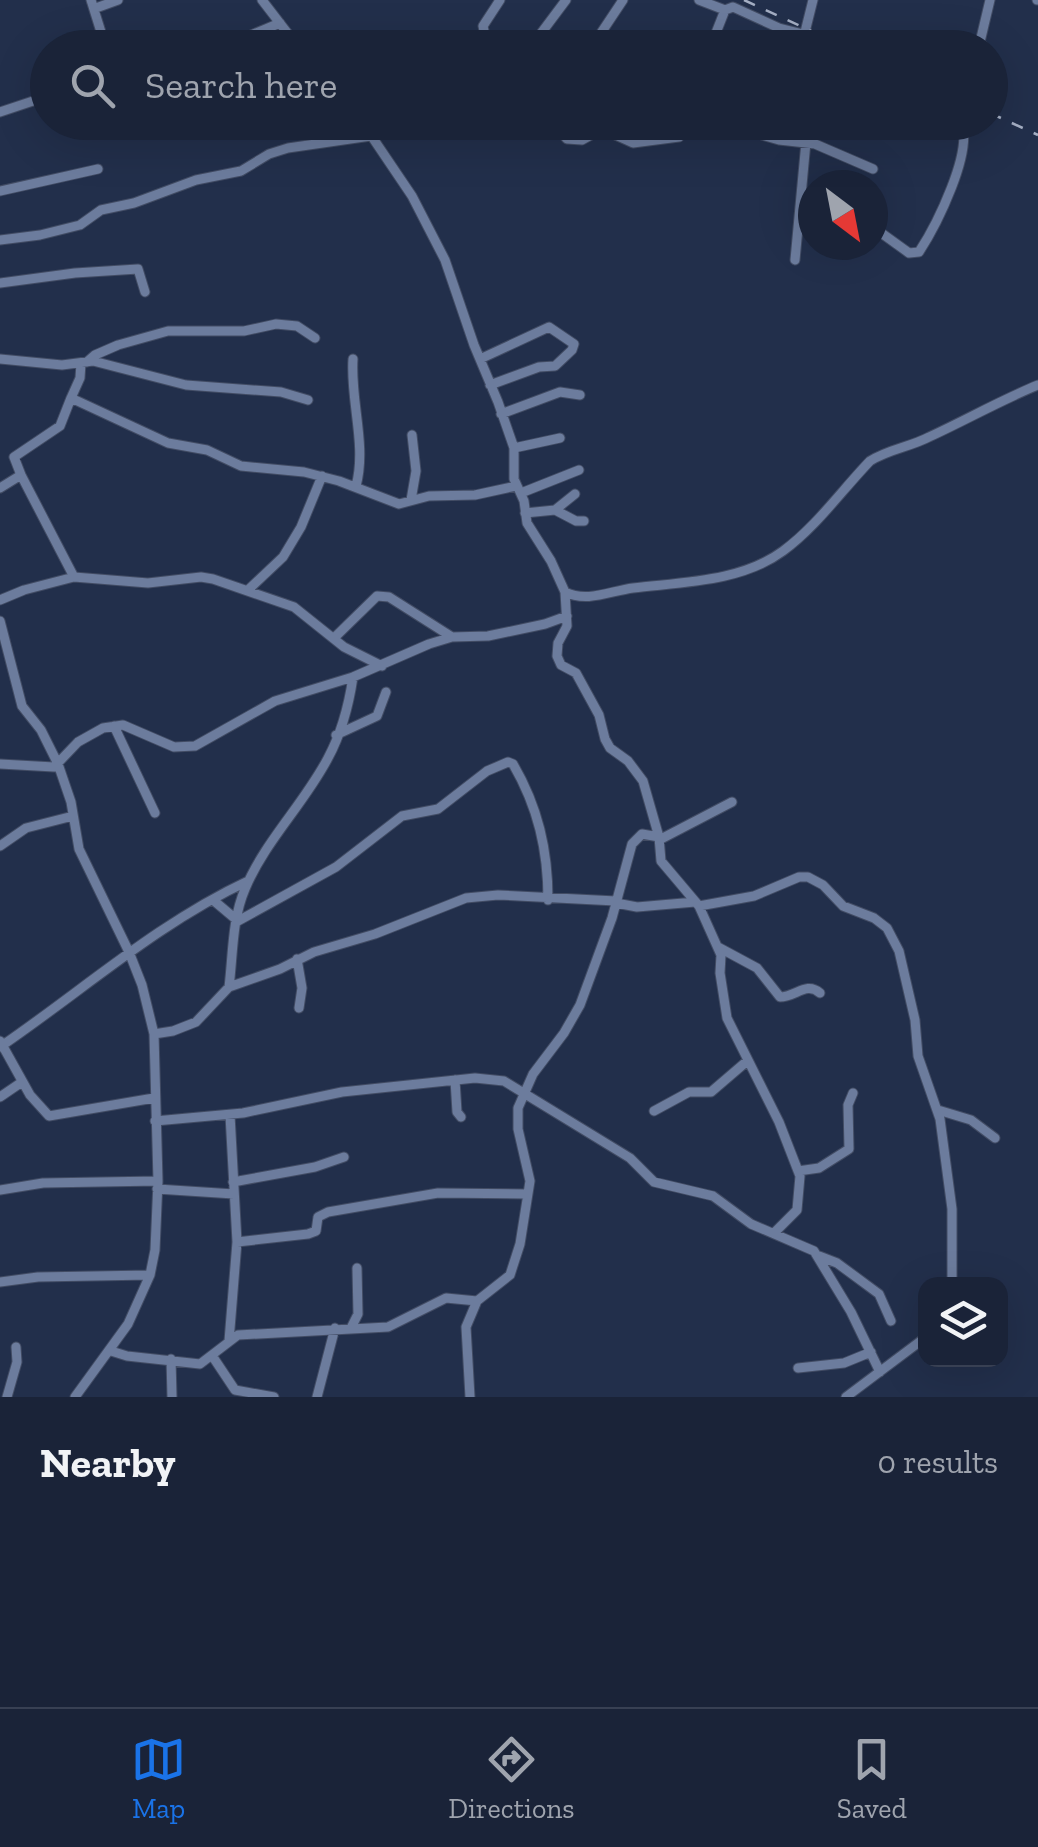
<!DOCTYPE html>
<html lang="en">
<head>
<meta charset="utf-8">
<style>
  :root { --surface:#1a2338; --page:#232b40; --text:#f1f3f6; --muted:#9fa4ae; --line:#384053; --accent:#1a73e8 }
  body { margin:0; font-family:"Zilla Slab",serif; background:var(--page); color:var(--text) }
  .controls { position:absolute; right:30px; bottom:30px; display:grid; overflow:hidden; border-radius:20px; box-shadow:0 10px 40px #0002 }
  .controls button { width:90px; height:90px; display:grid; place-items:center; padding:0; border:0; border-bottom:2px solid var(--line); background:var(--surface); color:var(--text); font:50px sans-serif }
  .compass { position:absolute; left:798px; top:170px; width:90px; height:90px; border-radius:50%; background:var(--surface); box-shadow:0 10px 40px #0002; rotate:148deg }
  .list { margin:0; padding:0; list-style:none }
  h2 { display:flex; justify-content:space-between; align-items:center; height:130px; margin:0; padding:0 40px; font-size:42px }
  h2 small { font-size:32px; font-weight:400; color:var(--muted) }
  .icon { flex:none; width:55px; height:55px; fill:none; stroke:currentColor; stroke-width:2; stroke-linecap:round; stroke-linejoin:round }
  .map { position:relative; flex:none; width:1038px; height:1397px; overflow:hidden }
  .search { position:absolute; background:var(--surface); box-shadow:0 10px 40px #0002; left:30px; right:30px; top:30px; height:110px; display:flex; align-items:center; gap:25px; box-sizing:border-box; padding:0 35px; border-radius:55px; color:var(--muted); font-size:38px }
  .sheet { height:310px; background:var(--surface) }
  nav { display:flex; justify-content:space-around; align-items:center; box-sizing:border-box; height:140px; border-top:2px solid var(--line); background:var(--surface); font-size:28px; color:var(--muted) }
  nav a { display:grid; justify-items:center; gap:5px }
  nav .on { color:var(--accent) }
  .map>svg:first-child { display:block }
</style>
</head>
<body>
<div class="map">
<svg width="1038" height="1397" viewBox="0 0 1038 1397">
  <rect width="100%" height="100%" fill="#222f4b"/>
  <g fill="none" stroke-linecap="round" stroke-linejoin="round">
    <g stroke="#424c64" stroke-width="11">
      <path id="minor" d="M91 0 106 48
        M262 0 299 48
        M699 0 725 10
        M1037 0H1038
        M96 8 118 0
        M487 45 483 26 500 0
        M220 48 280 23
        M530 48 566 0
        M591 48 623 0
        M710 48 725 10 733 7 779 28 803 34
        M801 48 813 0
        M985 48 980 42 990 0
        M0 112 48 96
        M362 122 412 196 445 260 474 345 498 402 514 448V479L524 501 527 523 551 561 565 592 567 626 558 643 557 656 561 665 576 673 599 715 605 739 610 748 628 761 643 781 659 837 661 861 699 906 754 896 799 877H808L823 885 843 906 874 918 887 928 899 951 915 1020 918 1056 940 1119 952 1209V1284
        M552 122 567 139 582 140 602 129 633 143 679 137 682 122
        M834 122 862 130 885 131
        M745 130 779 140 815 144 873 169
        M924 132 932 122
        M0 191 98 169
        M873 227 909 253 919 252C936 226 974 151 961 122
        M0 240 40 235 80 225 101 210 134 203 196 180 241 171 269 154 288 148 371 136
        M795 260 806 142 803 122
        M0 283 75 273 138 269 145 292
        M0 359 62 365 93 361 186 385 281 392 308 400
        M353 359C350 401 367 445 356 486
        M480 359 549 327 574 344 572 350 555 366 539 367 490 385
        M87 362 95 355 118 345 168 331H244L276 324 297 326 315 338
        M81 363 80 378 71 398 168 443 207 450 241 466 304 472 339 481 399 504 429 496 475 495 516 486
        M501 414 560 392 580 395
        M514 448 560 438
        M21 475 14 457 60 426 71 398
        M0 488 21 475 74 577
        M521 493 579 470
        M411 500 416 471 412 435
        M555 510 575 494
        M525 513 555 510 576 521H584
        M248 590 283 557 301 527 322 476
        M565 592C587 603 610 591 633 588 682 582 741 582 783 551 816 527 842 490 870 461 889 449 910 447 929 437 966 420 1001 400 1038 385
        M0 600 24 590 74 577 148 583 201 577 213 579 294 607 344 647 382 666
        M0 621 22 706 41 730 58 764 71 802 79 849 129 952 142 985 154 1034 158 1181 155 1250 150 1275 128 1324 75 1397
        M334 638 377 596 389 597 452 637
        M114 726 155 813
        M336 735 377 716 386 692
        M0 764 54 767 78 742 103 728 123 725 174 747 195 746 275 701 353 677 429 644 452 637 488 636 545 624 567 616
        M659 840 732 802
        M0 846 26 828 73 816
        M213 900 238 921
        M616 903 637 907 695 902
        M699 906 721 955 720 973 727 1018 779 1122 800 1176 797 1210 774 1233
        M238 921 336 867 402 816 438 809 487 771 508 762 513 764C538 807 548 850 548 900
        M718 947 757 968 780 997C796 997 806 981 820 993
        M297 959 302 988 299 1008
        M229 987C233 955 232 919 245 889 265 841 304 804 328 758 341 734 349 704 353 677
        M154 1034 173 1031 196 1022 229 987 280 969 314 952 375 934 466 898 498 895 616 901
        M0 1041 30 1095 49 1116 154 1098
        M0 1047C82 991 158 923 248 881
        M455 1080 457 1112 461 1117
        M0 1097 22 1082
        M938 1110 971 1120 995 1138
        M654 1111 689 1092H711L746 1062
        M230 1115 237 1242 308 1234 316 1231 318 1217 328 1212 438 1193 527 1194
        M155 1121 243 1113 342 1092 475 1078 504 1081 630 1158 654 1182 713 1196 751 1224 814 1251 851 1312 880 1372
        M798 1171 819 1168 849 1149 848 1105 853 1093
        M233 1182 315 1167 344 1157
        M157 1189 234 1194
        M0 1190 43 1183 158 1181
        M819 1256 837 1263 879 1294 891 1321
        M0 1282 38 1277 150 1275
        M351 1328 358 1314 357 1268
        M229 1341 237 1242
        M111 1351 127 1356 200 1364 238 1335 388 1327 446 1298 477 1301
        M213 1357 235 1390 274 1397
        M171 1359 172 1397
        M798 1368 844 1363 871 1352
        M7 1397 17 1362 16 1347
        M317 1397 335 1328
        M470 1397 466 1327 477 1301 510 1275 520 1244 530 1181 518 1129V1108L533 1074 564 1033 580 1005 612 918 632 844 642 834 659 837
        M846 1397 926 1337"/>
    </g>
    <use href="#minor" stroke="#6c7c9d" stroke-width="9"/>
    <path stroke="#a4aec3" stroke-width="2.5" stroke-dasharray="12 12" stroke-linecap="butt" d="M744 0 848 48
      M990 113 1038 135"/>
  </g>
</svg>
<div class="controls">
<button><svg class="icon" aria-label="layers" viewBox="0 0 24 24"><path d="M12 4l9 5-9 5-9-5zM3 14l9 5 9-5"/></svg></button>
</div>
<svg class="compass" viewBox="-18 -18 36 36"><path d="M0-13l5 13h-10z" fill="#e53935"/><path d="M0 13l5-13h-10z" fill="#9fa4ae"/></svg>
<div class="search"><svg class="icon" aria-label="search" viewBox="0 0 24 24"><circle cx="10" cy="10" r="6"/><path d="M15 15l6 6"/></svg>Search here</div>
</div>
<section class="sheet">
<h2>Nearby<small>0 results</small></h2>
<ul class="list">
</ul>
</section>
<nav>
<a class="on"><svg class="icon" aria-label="map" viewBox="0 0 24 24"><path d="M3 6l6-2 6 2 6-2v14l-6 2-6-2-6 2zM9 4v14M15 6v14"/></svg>Map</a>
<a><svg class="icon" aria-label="directions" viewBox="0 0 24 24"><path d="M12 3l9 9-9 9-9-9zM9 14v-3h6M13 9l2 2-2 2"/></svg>Directions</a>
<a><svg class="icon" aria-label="saved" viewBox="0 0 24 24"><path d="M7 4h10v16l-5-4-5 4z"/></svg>Saved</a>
</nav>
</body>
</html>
